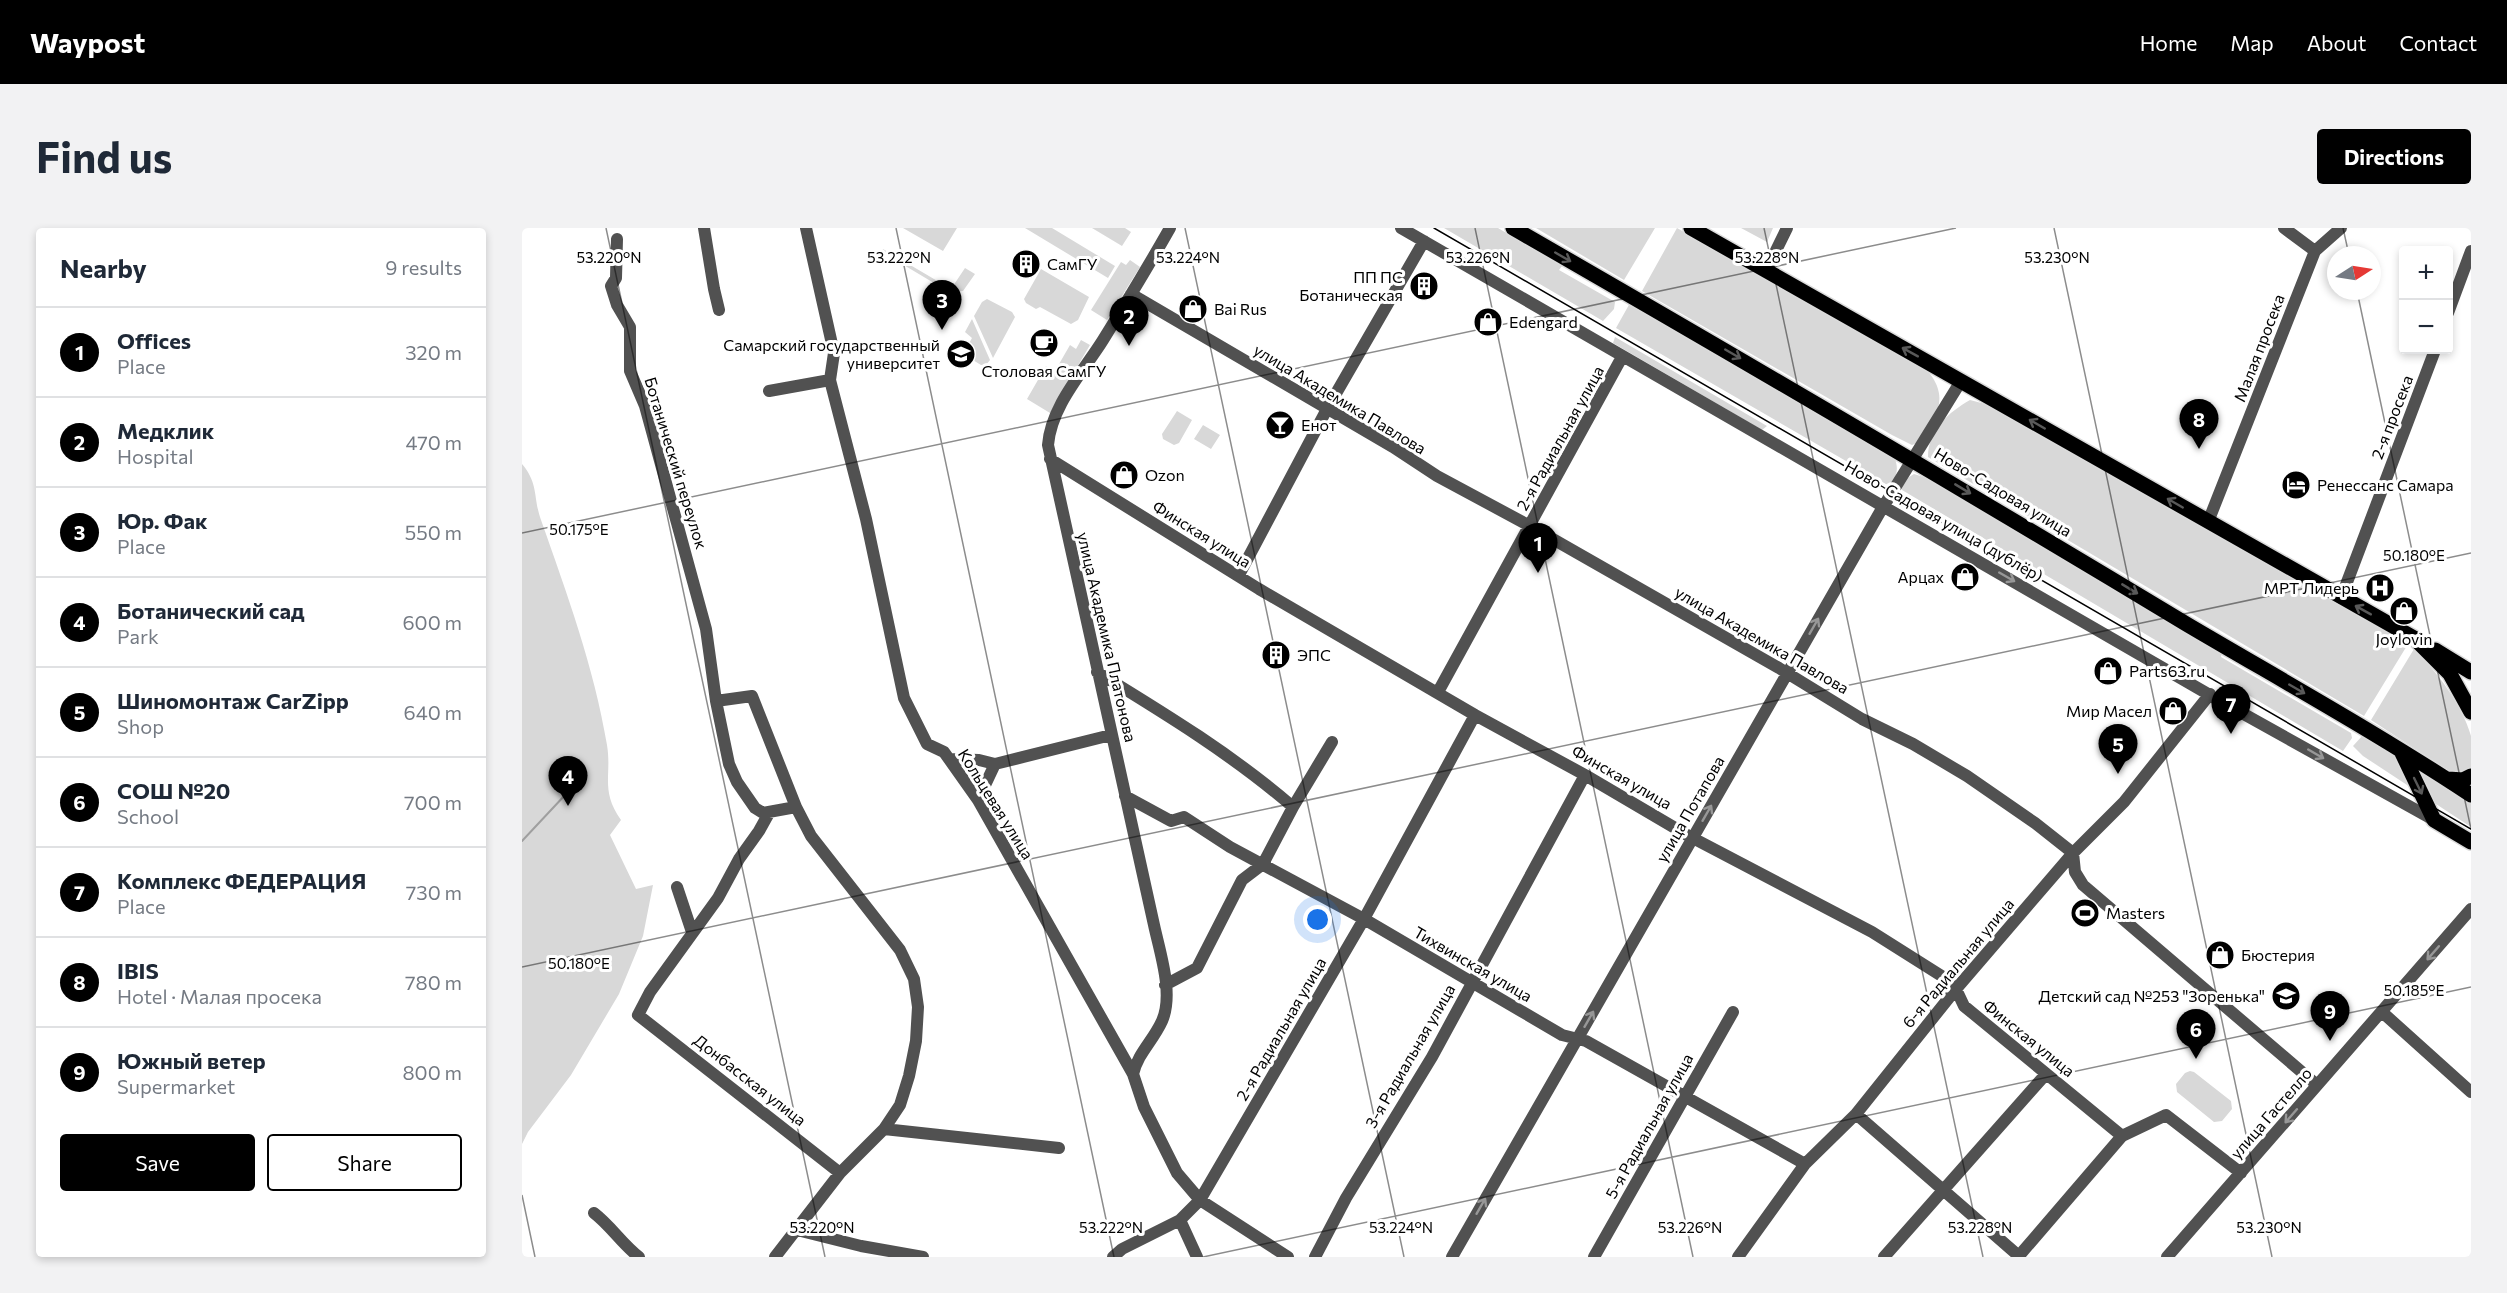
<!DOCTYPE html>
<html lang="en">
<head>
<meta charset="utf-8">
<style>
  :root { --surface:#fff; --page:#f2f2f3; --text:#1f2937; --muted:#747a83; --line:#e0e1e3; --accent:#000 }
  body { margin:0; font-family:Commissioner,sans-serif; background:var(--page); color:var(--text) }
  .controls { position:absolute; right:18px; top:18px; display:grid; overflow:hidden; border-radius:6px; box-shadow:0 3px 9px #0003 }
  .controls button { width:54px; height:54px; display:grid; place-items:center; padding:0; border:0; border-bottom:2px solid var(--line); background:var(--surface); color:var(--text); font:30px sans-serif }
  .compass { position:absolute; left:1805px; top:18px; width:54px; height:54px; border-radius:50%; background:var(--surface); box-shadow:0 3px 9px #0003; rotate:78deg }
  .you { position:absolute; left:796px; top:692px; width:21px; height:21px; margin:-15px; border:4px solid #fff; border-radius:50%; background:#1a73e8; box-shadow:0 0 0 9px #1a73e833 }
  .badge { display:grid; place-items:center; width:39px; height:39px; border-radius:50%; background:var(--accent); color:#fff; font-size:20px; font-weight:700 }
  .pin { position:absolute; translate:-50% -50px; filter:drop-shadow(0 2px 3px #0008) }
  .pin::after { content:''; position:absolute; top:32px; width:21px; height:18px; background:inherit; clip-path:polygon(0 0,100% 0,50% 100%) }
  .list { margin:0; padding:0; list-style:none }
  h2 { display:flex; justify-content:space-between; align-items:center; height:78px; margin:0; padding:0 24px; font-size:26px }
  h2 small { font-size:20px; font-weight:400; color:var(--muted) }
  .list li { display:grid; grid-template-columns:39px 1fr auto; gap:18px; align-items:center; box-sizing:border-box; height:90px; padding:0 24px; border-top:2px solid var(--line) }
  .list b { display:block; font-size:22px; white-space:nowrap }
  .list p { margin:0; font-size:20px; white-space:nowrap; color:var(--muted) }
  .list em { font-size:20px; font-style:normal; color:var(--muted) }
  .actions { display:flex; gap:12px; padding:18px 24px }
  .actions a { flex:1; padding:14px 0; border:2px solid var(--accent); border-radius:6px; text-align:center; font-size:21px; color:var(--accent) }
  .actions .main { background:var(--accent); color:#fff }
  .map { position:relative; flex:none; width:1949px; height:1029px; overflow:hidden; border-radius:6px }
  header { display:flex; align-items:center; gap:36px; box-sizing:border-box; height:84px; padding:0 30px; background:var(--accent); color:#fff }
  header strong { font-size:28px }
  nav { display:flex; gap:33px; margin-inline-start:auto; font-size:21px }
  .intro { display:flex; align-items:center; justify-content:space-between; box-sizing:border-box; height:144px; padding:0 36px }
  h1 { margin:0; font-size:42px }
  .button { padding:15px 27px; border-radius:6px; background:var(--accent); color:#fff; font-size:21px; font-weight:700 }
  main { display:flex; gap:36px; padding:0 36px }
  aside { flex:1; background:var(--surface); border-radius:6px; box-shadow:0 3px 9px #0003 }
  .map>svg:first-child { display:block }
</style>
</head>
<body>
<header>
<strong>Waypost</strong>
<nav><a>Home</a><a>Map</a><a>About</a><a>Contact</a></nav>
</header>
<div class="intro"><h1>Find us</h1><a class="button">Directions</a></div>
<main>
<aside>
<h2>Nearby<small>9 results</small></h2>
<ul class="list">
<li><span class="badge">1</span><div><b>Offices</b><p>Place</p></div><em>320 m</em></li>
<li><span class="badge">2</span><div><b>Медклик</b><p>Hospital</p></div><em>470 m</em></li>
<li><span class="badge">3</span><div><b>Юр. Фак</b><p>Place</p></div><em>550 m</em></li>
<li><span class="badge">4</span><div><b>Ботанический сад</b><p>Park</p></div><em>600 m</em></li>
<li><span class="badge">5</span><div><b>Шиномонтаж CarZipp</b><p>Shop</p></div><em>640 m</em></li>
<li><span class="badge">6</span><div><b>СОШ №20</b><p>School</p></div><em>700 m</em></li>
<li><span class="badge">7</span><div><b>Комплекс ФЕДЕРАЦИЯ</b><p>Place</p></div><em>730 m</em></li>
<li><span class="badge">8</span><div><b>IBIS</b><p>Hotel · Малая просека</p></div><em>780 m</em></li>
<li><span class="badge">9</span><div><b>Южный ветер</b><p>Supermarket</p></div><em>800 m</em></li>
</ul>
<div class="actions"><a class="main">Save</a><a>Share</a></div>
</aside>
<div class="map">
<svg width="1949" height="1029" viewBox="0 0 1949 1029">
  <rect width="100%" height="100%" fill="#fff"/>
  <path fill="#d8d8d8" d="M381 0H435L421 23Z
    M503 0H530L593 38 586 50Z
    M570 0H603L609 4 600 18Z
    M922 0H976L1040 38 1037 42 1093 74 1092 81 1081 93Z
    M1014 0H1133L1102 52Z
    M1155 0 1406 143C1427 170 1415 184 1402 212L1390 217 1370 207 1120 63Z
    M1219 0H1251L1245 14Z
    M361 21 429 61 443 40 453 46 441 63 427 64 360 24Z
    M608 32 618 39 585 92 569 82 599 34 604 37Z
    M519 41 567 69 556 92 549 96 518 79 514 81 504 75 502 71Z
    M465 71 490 84 493 89 471 130 452 88 460 74Z
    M1108 75 1373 231C1377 242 1374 248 1369 259L1094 100Z
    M450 91 468 132 464 137H459L441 126 450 110 443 104Z
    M1093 109 1245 198 1240 202 1091 115Z
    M559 112 568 117 528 185 505 171 524 138 533 143 548 117 554 121Z
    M1448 172 1467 177 1886 416 1842 488 1406 229C1406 202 1427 184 1448 172Z
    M655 183 670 192 657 215 652 217 641 211 640 206Z
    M681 197 698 207 689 221 672 211Z
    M0 236C17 256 11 270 19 292 45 366 72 439 85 517 90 547 78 562 99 592L88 607 114 661 131 657 121 708 97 766 49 847 6 904 0 916Z
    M1392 246 1405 250 1700 424 1699 429 1829 505 1830 510 1821 523 1380 262 1379 260 1387 249Z
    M1892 421C1915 444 1940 476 1949 508 1949 517 1949 530 1949 541L1933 547 1849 492Z
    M1841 507 1949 574V599L1841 528 1831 518Z
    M1668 843 1672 844 1709 873 1710 881 1700 893 1692 894 1655 864 1654 856 1663 845Z"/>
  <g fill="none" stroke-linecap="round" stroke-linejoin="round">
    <path stroke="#9f9f9f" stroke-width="2" d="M0 613 44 566 50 549"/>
    <g stroke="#dbdbdb" stroke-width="18">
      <path id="major" d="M991 0C1217 130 1442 262 1666 397 1761 453 1857 506 1949 567
        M1169 0 1892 410 1928 446 1949 484
        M1913 422 1949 444
        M1880 525 1912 592 1949 614
        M1926 551 1941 552 1949 548"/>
    </g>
    <path stroke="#515151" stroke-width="12" d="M182 0 192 61 197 82
      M284 0 312 125 308 152 344 291 382 470 405 516 422 524 456 572 611 846 622 879 655 945 678 972 766 1029
      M879 0 1693 470 1912 592
      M1762 0 1793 23
      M95 11 94 50 89 58 95 77 108 99V143L123 178 184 401 194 473 207 536 215 554 233 580 241 585 274 579
      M1244 43 1265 0
      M609 66 871 219 915 248 1008 298 1257 440 1340 491 1391 516 1445 548 1513 595 1551 625 1553 644 1561 657 1795 857
      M1926 85 1949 23
      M247 163 308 152
      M528 231 737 361 953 487 1063 547 1165 607 1350 704 1426 752 1434 761 1442 778 1600 908 1644 887 1719 945
      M1686 294 1793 23 1819 0
      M717 347 805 181 902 13
      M1819 370 1913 122
      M575 444C642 485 711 527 771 579
      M916 464 1100 129
      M194 473 230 468 274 579 289 608 378 722 392 751 396 779 394 813 387 848 378 877 362 901 318 945 253 1029
      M427 531 457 532 473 536
      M603 568 649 593 662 589 708 619 842 691 1040 807 1064 813 1283 936
      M456 572 473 536 589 507
      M247 585 237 603 217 631 196 670 128 764 116 787 318 945
      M155 659 170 704
      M643 757 675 740 720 652 741 636 771 579 810 514
      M1860 784 1949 864
      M611 846C616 825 631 813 640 793 652 766 638 725 632 697L526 217C529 178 561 144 581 112 604 75 627 37 648 0
      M1334 886 1498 1029
      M362 901 537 920
      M72 985C89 998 100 1016 117 1029
      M658 992 675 1029
      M275 1002 339 1018 401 1029
      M591 1029 600 1021 658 992 678 972 842 691 953 487
      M793 1029 824 970 910 829 1063 547
      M930 1029 1358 284 1439 153
      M1072 1029 1211 784
      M1216 1029 1283 936 1334 886 1434 761 1551 625 1602 574 1688 466
      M1362 1029 1524 846
      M1496 1029 1600 908
      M1645 1029 1949 681"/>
    <use href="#major" stroke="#000" stroke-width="15"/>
    <path stroke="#000" stroke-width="1.5" d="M912 0 1949 601"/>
  </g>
  <defs><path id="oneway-shaft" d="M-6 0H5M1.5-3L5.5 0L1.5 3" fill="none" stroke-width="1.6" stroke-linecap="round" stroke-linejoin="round" transform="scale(1.5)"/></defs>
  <g stroke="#595959">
    <use href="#oneway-shaft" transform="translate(1041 29) rotate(30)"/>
    <use href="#oneway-shaft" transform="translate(1388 124) rotate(-151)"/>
    <use href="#oneway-shaft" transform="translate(1211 126) rotate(30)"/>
    <use href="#oneway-shaft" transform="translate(1515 196) rotate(-150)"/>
    <use href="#oneway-shaft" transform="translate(1441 261) rotate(31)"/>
    <use href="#oneway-shaft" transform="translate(1653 275) rotate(-150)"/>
    <use href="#oneway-shaft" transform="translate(1608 361) rotate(31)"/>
    <use href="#oneway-shaft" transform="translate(1841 382) rotate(-151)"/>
    <use href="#oneway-shaft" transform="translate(1775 461) rotate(30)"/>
    <use href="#oneway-shaft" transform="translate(1896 558) rotate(64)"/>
  </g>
  <g stroke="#979797">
    <use href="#oneway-shaft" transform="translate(1485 349) rotate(30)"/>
    <use href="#oneway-shaft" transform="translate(1292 398) rotate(-60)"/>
    <use href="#oneway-shaft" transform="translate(1794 526) rotate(30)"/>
    <use href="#oneway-shaft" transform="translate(1185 585) rotate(-60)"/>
    <use href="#oneway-shaft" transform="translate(1911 725) rotate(131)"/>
    <use href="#oneway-shaft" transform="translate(1067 791) rotate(-60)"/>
    <use href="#oneway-shaft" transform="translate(1769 888) rotate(131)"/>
    <use href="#oneway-shaft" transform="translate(959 978) rotate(-60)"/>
  </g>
  <path fill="none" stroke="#000" stroke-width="1.5" stroke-opacity="0.45" d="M84 0 303 1029M374 0 592 1029M663 0 882 1029M953 0 1171 1029M1242 0 1461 1029M1532 0 1750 1029M1821 0 1827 27M1835 63 1949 601M0 305 1434 0M0 739 1949 325M0 967 13 1029M681 1029 1949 759"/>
  <defs>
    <g id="building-disc" transform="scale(1.5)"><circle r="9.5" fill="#000" stroke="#fff"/><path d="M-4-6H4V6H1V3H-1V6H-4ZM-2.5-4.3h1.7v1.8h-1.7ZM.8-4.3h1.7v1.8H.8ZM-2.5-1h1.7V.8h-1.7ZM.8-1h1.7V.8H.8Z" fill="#fff"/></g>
    <g id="shop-disc" transform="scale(1.5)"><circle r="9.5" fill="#000" stroke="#fff"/><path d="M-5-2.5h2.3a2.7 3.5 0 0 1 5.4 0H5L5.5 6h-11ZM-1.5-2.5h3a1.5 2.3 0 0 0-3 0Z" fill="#fff"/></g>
    <g id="cafe-disc" transform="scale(1.5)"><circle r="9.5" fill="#000" stroke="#fff"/><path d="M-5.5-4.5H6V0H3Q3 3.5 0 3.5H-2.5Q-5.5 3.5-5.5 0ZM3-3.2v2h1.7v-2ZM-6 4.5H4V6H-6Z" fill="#fff"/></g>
    <g id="university-disc" transform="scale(1.5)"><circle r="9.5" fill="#000" stroke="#fff"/><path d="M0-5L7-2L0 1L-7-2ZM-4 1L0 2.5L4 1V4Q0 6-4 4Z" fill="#fff"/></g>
    <g id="bar-disc" transform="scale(1.5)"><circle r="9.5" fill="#000" stroke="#fff"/><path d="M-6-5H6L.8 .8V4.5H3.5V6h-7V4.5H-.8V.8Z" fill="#fff"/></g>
    <g id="hotel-disc" transform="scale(1.5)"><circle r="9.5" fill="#000" stroke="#fff"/><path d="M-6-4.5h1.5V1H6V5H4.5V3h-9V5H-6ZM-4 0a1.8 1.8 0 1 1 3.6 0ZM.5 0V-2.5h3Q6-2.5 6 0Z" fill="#fff"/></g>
    <g id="hospital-disc" transform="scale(1.5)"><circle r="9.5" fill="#000" stroke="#fff"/><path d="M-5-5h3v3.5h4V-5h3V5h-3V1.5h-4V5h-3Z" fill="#fff"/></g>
    <g id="stadium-disc" transform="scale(1.5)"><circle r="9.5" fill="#000" stroke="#fff"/><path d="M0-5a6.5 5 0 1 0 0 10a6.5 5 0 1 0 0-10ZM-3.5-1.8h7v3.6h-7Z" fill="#fff"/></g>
    <g id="school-disc" transform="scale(1.5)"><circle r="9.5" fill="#000" stroke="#fff"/><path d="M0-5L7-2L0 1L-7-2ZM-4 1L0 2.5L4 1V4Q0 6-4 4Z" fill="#fff"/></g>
  </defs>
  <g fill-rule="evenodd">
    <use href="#building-disc" x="504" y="36"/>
    <use href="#building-disc" x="902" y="58"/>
    <use href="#shop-disc" x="671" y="81"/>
    <use href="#shop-disc" x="966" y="94"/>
    <use href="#cafe-disc" x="522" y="115"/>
    <use href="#university-disc" x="439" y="126"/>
    <use href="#bar-disc" x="758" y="197"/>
    <use href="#shop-disc" x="602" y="247"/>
    <use href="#hotel-disc" x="1774" y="257"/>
    <use href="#shop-disc" x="1443" y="349"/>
    <use href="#hospital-disc" x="1858" y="360"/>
    <use href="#shop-disc" x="1882" y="383"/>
    <use href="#building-disc" x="754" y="427"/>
    <use href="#shop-disc" x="1586" y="443"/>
    <use href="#shop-disc" x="1651" y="483"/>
    <use href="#stadium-disc" x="1563" y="685"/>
    <use href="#shop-disc" x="1698" y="727"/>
    <use href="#school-disc" x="1764" y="768"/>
  </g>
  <g text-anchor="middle" stroke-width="6" stroke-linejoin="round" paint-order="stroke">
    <g font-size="16" fill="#000" stroke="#fff" text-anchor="start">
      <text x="525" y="42">СамГУ</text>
      <text x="881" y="55" text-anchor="end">ПП ПС<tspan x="881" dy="18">Ботаническая</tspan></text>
      <text x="692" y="87">Bai Rus</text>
      <text x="987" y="100">Edengard</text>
      <text x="418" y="123" text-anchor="end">Самарский государственный<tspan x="418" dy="18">университет</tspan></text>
      <text x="522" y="149" text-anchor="middle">Столовая СамГУ</text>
      <text x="779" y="203">Енот</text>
      <text x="623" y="253">Ozon</text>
      <text x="1795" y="263">Ренессанс Самара</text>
      <text x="1422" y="355" text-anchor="end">Арцах</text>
      <text x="1837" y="366" text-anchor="end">МРТ Лидерь</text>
      <text x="1882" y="417" text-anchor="middle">Joylovin</text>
      <text x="775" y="433">ЭПС</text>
      <text x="1607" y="449">Parts63.ru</text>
      <text x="1630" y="489" text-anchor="end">Мир Масел</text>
      <text x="1584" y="691">Masters</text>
      <text x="1719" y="733">Бюстерия</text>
      <text x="1743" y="774" text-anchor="end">Детский сад №253 "Зоренька"</text>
    </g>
    <g font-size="16" fill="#000" stroke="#fff">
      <text transform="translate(1737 120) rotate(-69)" y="6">Малая просека</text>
      <text transform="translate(818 171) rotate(31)" y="6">улица Академика Павлова</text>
      <text transform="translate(1870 189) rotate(-69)" y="6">2-я просека</text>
      <text transform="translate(1038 210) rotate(-61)" y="6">2-я Радиальная улица</text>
      <text transform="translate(154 235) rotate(73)" y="6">Ботанический переулок</text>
      <text transform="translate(1481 264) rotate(31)" y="6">Ново-Садовая улица</text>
      <text transform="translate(1422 293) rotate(30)" y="6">Ново-Садовая улица (дублёр)</text>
      <text transform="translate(680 306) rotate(32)" y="6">Финская улица</text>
      <text transform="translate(585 409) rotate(77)" y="6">улица Академика Платонова</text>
      <text transform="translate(1240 412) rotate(30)" y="6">улица Академика Павлова</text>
      <text transform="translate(1100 549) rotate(30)" y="6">Финская улица</text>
      <text transform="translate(474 576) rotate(58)" y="6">Кольцевая улица</text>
      <text transform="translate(1168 581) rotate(-60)" y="6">улица Потапова</text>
      <text transform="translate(1436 735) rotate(-50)" y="6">6-я Радиальная улица</text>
      <text transform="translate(951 736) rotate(30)" y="6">Тихвинская улица</text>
      <text transform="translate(759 801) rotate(-60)" y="6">2-я Радиальная улица</text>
      <text transform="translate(1507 810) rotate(39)" y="6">Финская улица</text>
      <text transform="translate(888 828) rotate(-60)" y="6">3-я Радиальная улица</text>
      <text transform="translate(228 852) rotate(38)" y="6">Донбасская улица</text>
      <text transform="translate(1749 885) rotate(-49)" y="6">улица Гастелло</text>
      <text transform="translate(1127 898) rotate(-61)" y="6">5-я Радиальная улица</text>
    </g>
  </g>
  <g font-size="15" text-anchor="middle" fill="#000" stroke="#fff" stroke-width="6" stroke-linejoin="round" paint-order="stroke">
    <text x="87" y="35">53.220°N</text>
    <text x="377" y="35">53.222°N</text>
    <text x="666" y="35">53.224°N</text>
    <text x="956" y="35">53.226°N</text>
    <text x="1245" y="35">53.228°N</text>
    <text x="1535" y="35">53.230°N</text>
    <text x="57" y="307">50.175°E</text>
    <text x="1892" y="333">50.180°E</text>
    <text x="57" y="741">50.180°E</text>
    <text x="1892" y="768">50.185°E</text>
    <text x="300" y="1005">53.220°N</text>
    <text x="589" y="1005">53.222°N</text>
    <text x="879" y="1005">53.224°N</text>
    <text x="1168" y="1005">53.226°N</text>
    <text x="1458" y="1005">53.228°N</text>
    <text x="1747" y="1005">53.230°N</text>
  </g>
</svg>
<div class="controls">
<button>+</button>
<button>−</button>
</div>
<svg class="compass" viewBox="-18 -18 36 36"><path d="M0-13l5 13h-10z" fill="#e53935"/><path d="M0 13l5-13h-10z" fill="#747a83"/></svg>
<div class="you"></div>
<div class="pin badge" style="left:1016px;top:345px">1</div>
<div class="pin badge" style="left:607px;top:118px">2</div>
<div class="pin badge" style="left:420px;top:102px">3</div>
<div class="pin badge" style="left:46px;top:578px">4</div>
<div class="pin badge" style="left:1596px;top:546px">5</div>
<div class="pin badge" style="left:1674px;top:831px">6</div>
<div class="pin badge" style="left:1709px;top:506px">7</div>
<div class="pin badge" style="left:1677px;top:221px">8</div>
<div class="pin badge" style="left:1808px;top:813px">9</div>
</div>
</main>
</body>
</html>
